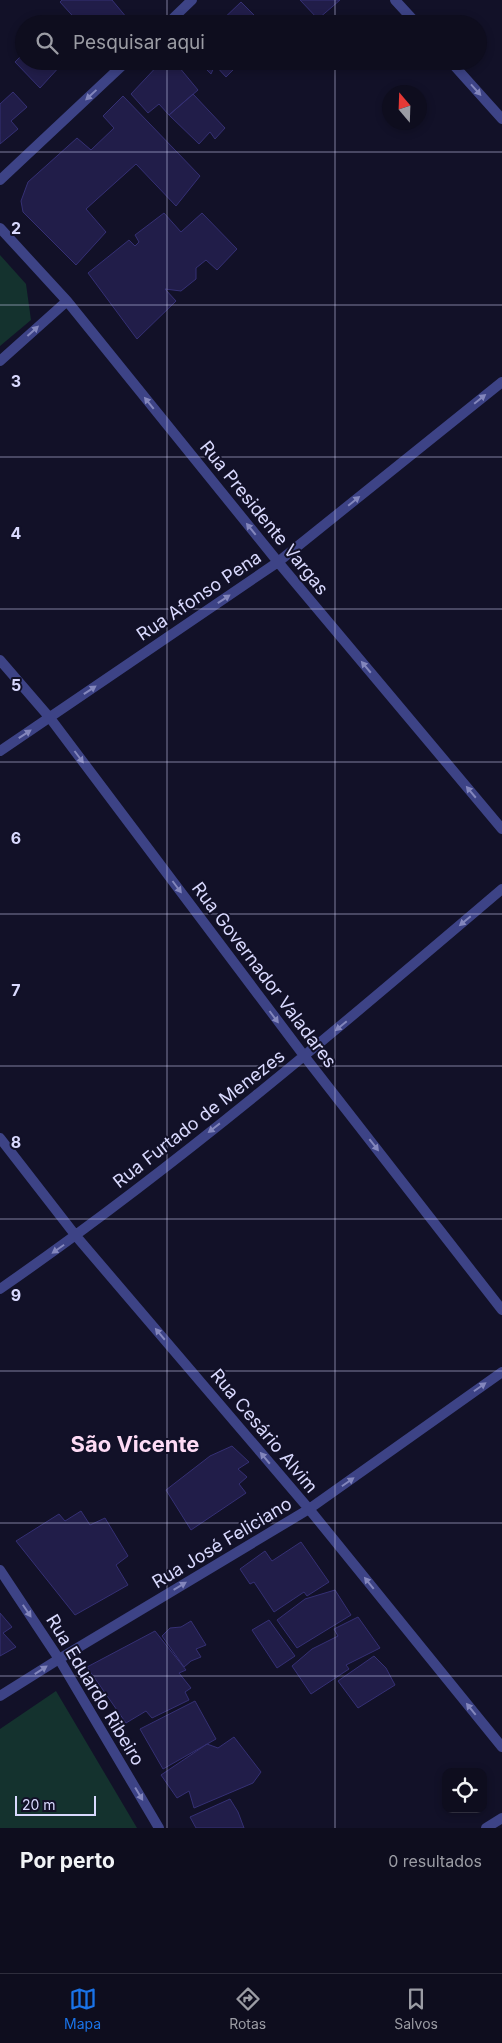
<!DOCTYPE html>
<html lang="pt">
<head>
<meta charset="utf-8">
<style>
  :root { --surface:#0e0d1e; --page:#171627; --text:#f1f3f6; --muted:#9b9ca4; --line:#2e2d3c; --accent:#1a73e8 }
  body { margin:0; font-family:Inter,sans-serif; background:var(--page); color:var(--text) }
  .controls { position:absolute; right:15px; bottom:15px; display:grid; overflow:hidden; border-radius:10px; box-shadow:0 2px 8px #0003 }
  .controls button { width:45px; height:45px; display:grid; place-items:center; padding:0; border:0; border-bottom:1px solid var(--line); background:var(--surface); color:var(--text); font:25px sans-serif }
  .compass { position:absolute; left:382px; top:85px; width:45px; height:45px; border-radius:50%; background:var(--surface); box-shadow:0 2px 8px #0003; rotate:341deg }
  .scale { position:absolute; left:15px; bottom:12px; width:81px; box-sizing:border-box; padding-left:5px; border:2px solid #d9d9fe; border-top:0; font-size:14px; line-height:18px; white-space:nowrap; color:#d9d9fe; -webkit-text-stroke:4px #121128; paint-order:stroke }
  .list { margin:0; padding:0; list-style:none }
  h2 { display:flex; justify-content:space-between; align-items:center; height:65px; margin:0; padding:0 20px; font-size:21px }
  h2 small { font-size:16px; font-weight:400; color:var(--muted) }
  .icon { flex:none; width:28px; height:28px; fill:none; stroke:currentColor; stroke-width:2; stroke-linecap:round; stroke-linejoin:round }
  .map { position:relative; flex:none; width:502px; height:1828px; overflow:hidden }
  .search { position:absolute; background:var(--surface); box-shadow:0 2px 8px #0003; left:15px; right:15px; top:15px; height:55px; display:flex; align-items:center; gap:12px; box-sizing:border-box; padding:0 18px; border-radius:28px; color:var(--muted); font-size:19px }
  .sheet { height:145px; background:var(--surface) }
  nav { display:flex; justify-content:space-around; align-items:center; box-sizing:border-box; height:70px; border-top:1px solid var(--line); background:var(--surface); font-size:14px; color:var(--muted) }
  nav a { display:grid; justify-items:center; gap:2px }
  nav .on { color:var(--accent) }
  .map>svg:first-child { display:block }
</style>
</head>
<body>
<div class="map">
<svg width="502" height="1828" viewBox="0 0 502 1828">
  <rect width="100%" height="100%" fill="#121128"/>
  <path fill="#14322e" d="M0 255 26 284 31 320 0 346Z
    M56 1691 137 1828H0V1729Z"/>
  <path fill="#211d49" stroke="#353074" d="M62 0H112L132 24H80L60 2Z
    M300 0H340L318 19Z
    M241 2 263 24H218Z
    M24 53V61H56L61 65 40 88 15 62Z
    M162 61H174L198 90 169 115 159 104 148 113 131 94Z
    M198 61H242L226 77 215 65 211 74Z
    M13 92 27 107 11 121 18 129 0 144V104Z
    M193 94 225 128 215 139 210 132 199 144 169 115Z
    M123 96 200 176 176 206 136 164 86 209 106 232 76 265 23 212 21 201 28 182 77 138 91 150 114 128 103 116Z
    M164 213 181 232 202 213 237 249 217 270 206 260 196 268V279L181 291 165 289 176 301 137 339 88 273 129 240 135 246 139 242 135 235Z
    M232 1446 249 1462 238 1469 247 1477 239 1484 246 1493 191 1530 166 1490 210 1456Z
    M81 1511 90 1525 105 1518 128 1556 116 1565 128 1585 75 1615 16 1541 59 1514 65 1521Z
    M301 1542 329 1582 307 1596 304 1592 274 1612 254 1582 250 1584 240 1569 265 1551 272 1561Z
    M335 1590 351 1615 297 1648 277 1620 305 1599Z
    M0 1613 12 1627 3 1633 16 1647 0 1656Z
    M358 1617 380 1648 346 1665 349 1669 311 1694 292 1666 312 1649 338 1636 334 1629Z
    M269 1620 295 1656 277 1668 252 1630Z
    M191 1621 206 1645 196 1649 201 1657 191 1661 184 1667 162 1636 170 1628 181 1627Z
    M155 1631 186 1670 179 1673 191 1688 185 1692 189 1700 152 1718 146 1711 126 1723 87 1667Z
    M374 1656 386 1668 395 1685 358 1708 338 1681Z
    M195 1701 216 1739 163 1769 140 1729Z
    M234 1737 261 1772 253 1783 194 1808 189 1791 177 1798 161 1775 207 1744 218 1748Z
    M230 1799 238 1812 244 1828H196L190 1817Z"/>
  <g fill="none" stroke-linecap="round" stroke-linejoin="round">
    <path stroke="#3d4386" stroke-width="10" d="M395 0 417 24
      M167 24 192 0
      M450 61 502 119
      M0 180 127 61
      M0 228 67 301 278 562 502 829
      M0 361 67 301
      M0 660 50 718 305 1057 502 1310
      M0 751 278 562 502 382
      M0 1138 76 1236 309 1509 502 1747
      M0 1289C176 1167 339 1028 502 889
      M0 1570 59 1659 159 1828
      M0 1696 59 1659 309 1509 502 1372
      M486 1828 502 1818"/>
  </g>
  <defs><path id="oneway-solid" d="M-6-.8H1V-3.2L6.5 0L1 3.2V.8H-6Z" transform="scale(1.25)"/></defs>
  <g fill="#8386bc">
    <use href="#oneway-solid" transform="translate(476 90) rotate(48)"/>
    <use href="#oneway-solid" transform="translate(91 95) rotate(137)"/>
    <use href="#oneway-solid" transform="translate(33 331) rotate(-42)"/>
    <use href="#oneway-solid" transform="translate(480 399) rotate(-39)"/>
    <use href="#oneway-solid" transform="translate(149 403) rotate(-129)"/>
    <use href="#oneway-solid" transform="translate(354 501) rotate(-39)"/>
    <use href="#oneway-solid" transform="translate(251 529) rotate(-129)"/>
    <use href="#oneway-solid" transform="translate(224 599) rotate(-34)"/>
    <use href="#oneway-solid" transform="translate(366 667) rotate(-130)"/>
    <use href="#oneway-solid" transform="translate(90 690) rotate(-34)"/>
    <use href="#oneway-solid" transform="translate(25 734) rotate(-33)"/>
    <use href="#oneway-solid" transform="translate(79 757) rotate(53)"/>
    <use href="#oneway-solid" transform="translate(471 792) rotate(-130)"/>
    <use href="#oneway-solid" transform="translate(177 887) rotate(53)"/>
    <use href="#oneway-solid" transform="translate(465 921) rotate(140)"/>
    <use href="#oneway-solid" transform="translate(274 1017) rotate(53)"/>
    <use href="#oneway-solid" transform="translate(341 1026) rotate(140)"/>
    <use href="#oneway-solid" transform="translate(214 1128) rotate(142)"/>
    <use href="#oneway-solid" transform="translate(374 1145) rotate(52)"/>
    <use href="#oneway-solid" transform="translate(58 1249) rotate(145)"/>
    <use href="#oneway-solid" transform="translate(160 1334) rotate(-130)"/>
    <use href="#oneway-solid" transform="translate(480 1387) rotate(-35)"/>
    <use href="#oneway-solid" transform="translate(265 1458) rotate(-130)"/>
    <use href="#oneway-solid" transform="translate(348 1482) rotate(-35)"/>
    <use href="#oneway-solid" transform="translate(369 1583) rotate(-129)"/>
    <use href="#oneway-solid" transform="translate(180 1586) rotate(-31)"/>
    <use href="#oneway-solid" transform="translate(27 1611) rotate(56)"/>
    <use href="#oneway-solid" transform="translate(41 1670) rotate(-33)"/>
    <use href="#oneway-solid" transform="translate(471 1709) rotate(-129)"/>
    <use href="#oneway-solid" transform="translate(139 1794) rotate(59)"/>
  </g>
  <path fill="none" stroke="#d9d9fe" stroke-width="1" stroke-opacity="0.55" d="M167 0V24M335 0V24M167 61V1828M335 61V1828M0 152H502M0 305H502M0 457H502M0 609H502M0 762H502M0 914H502M0 1066H502M0 1219H502M0 1371H502M0 1523H502M0 1676H502"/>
  <g text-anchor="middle" stroke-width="4" stroke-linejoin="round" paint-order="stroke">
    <g font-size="18" fill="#d9d9fe" stroke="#121128">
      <text transform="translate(264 518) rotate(51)" y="6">Rua Presidente Vargas</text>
      <text transform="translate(199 596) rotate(-34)" y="6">Rua Afonso Pena</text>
      <text transform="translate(264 975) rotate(53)" y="6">Rua Governador Valadares</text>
      <text transform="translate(199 1119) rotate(-38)" y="6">Rua Furtado de Menezes</text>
      <text transform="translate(264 1431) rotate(50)" y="6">Rua Cesário Alvim</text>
      <text transform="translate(222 1543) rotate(-31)" y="6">Rua José Feliciano</text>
      <text transform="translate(95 1690) rotate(59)" y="6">Rua Eduardo Ribeiro</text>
    </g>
    <g font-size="22" font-weight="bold" fill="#fedbf5" stroke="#121128">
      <text x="135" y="1452">São Vicente</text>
    </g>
  </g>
  <g font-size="16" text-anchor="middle" font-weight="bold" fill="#d9d9fe" stroke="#121128" stroke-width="4" stroke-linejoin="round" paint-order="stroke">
    <text x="16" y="234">2</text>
    <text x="16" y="387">3</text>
    <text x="16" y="539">4</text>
    <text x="16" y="691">5</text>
    <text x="16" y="844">6</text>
    <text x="16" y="996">7</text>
    <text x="16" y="1148">8</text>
    <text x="16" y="1301">9</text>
  </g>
</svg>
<div class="controls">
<button><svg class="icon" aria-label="locate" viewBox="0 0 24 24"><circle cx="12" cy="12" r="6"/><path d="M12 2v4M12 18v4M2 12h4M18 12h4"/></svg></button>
</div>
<svg class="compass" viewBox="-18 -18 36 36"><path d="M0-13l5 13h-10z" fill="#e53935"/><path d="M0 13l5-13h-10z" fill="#9b9ca4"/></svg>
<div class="scale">20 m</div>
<div class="search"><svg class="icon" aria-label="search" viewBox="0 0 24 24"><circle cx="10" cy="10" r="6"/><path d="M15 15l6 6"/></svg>Pesquisar aqui</div>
</div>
<section class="sheet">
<h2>Por perto<small>0 resultados</small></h2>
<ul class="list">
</ul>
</section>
<nav>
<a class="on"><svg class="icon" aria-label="map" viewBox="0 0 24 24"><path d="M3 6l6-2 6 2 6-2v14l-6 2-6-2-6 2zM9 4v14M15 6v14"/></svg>Mapa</a>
<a><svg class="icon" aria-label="directions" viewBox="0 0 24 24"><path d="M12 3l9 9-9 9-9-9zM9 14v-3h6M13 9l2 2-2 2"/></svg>Rotas</a>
<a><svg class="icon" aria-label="saved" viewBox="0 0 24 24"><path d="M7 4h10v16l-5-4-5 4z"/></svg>Salvos</a>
</nav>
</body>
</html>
